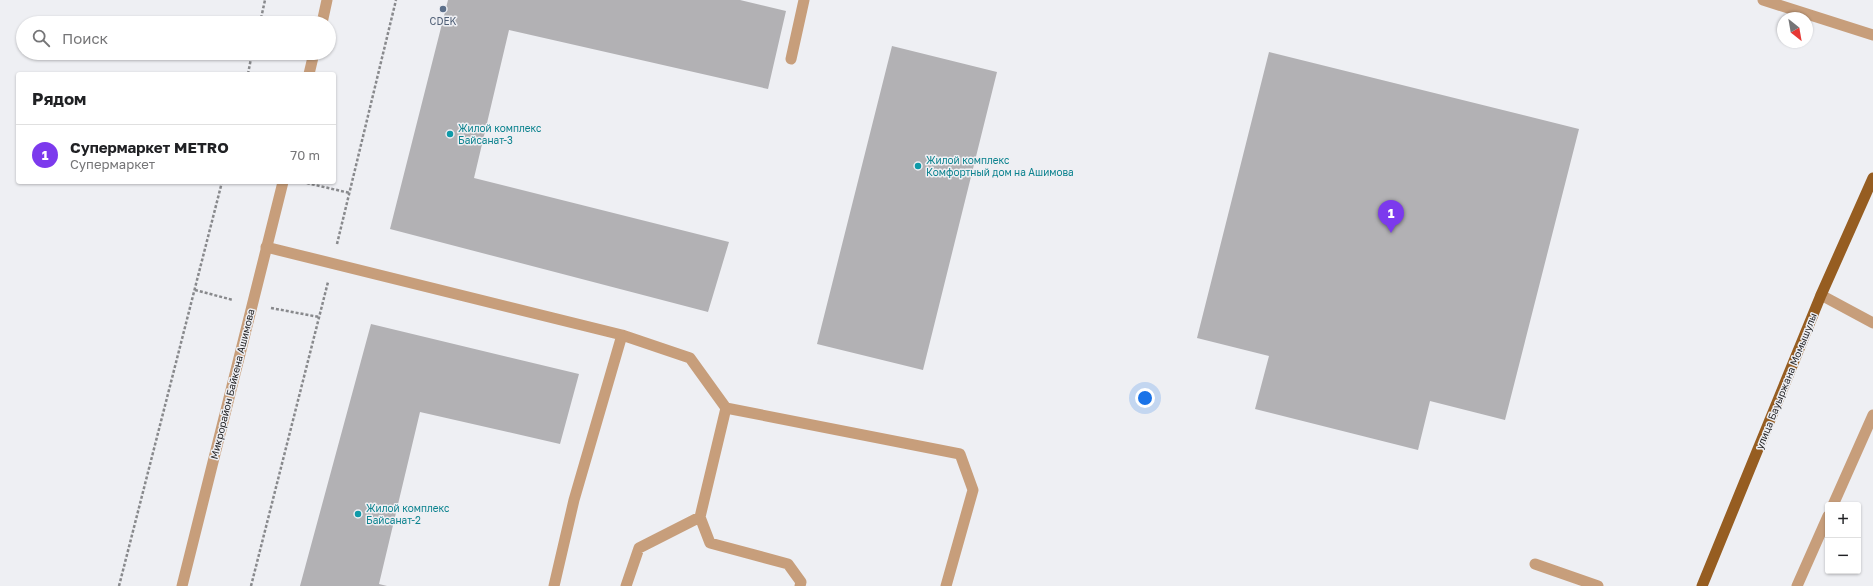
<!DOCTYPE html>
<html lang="ru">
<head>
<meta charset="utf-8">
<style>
  :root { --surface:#fff; --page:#f2f2f2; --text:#202124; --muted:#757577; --line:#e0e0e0; --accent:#7c3aed }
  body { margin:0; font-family:"Golos Text",sans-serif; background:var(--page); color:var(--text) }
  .controls { position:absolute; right:12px; bottom:12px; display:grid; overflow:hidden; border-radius:4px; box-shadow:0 1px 3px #0004 }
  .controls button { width:36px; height:36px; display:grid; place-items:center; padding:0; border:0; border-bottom:1px solid var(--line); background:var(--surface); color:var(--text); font:20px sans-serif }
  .compass { position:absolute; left:1777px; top:12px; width:36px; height:36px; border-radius:50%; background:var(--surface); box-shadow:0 1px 3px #0004; rotate:149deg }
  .you { position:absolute; left:1145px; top:398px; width:14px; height:14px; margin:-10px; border:3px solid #fff; border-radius:50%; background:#1a73e8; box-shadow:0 0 0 6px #1a73e833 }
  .badge { display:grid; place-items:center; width:26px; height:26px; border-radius:50%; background:var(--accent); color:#fff; font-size:13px; font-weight:700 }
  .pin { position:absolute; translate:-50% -33px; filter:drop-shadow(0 1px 2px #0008) }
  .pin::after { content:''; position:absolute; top:21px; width:14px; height:12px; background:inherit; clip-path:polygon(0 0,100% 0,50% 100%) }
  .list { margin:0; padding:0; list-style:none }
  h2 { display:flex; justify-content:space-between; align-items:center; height:52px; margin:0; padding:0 16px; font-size:17px }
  h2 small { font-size:13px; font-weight:400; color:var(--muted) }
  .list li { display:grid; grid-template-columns:26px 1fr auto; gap:12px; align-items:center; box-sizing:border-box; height:60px; padding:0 16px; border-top:1px solid var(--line) }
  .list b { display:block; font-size:15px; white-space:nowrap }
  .list p { margin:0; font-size:13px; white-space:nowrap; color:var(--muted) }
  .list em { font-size:13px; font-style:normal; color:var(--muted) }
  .icon { flex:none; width:22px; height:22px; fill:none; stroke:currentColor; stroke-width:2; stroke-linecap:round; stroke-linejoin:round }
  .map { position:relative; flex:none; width:1873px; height:586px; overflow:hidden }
  .search { position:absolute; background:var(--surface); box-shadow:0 1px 3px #0004; left:16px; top:16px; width:320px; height:44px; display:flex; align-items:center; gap:10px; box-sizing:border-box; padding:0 14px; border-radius:22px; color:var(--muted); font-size:15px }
  .panel { position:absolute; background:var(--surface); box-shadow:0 1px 3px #0004; left:16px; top:72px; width:320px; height:112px; border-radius:4px }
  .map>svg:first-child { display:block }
</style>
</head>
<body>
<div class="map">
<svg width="1873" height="586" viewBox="0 0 1873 586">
  <rect width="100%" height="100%" fill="#eeeff3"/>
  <path fill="#b2b1b4" d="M448 0H740L786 11 768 89 509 30 474 178 729 242 708 312 390 229Z
    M892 46 997 72 923 370 817 344Z
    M1269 52 1579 129 1505 420 1430 401 1418 450 1255 409 1269 356 1197 338Z
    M371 324 579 374 560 444 420 412 379 584 387 586H300Z"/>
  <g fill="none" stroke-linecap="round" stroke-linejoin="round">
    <path stroke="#88898c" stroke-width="2.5" stroke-dasharray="3 2" stroke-linecap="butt" d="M260 23 265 0
      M248 74 252 53
      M302 182 350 193
      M337 244 396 0
      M195 290 233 300
      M271 308 319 317
      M119 586 222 182
      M251 586 328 282"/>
    <path stroke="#c79e7b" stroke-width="11" d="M1763 0 1873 35
      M791 59 804 0
      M266 247 622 335 690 358 726 408 960 454 973 490 946 586
      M726 408 700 517 710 543 788 564 801 582 800 586
      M1833 505 1873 415
      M1535 564 1598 586
      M554 586 574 500 622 335
      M626 586 639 548 700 517
      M1797 586 1828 516"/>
    <path stroke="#c79e7b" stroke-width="11" d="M1821 295 1873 323"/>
    <path stroke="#c79e7b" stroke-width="11" d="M322 23 327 0
      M309 74 314 53
      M182 586 283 182"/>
    <path stroke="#965d21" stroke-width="11" d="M1702 586 1821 295 1873 178"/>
  </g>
  <circle fill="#5c6f8a" stroke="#eeeff3" stroke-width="1.5" cx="443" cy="9" r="4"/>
  <g fill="#0f9aa8" stroke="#eeeff3" stroke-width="1.5">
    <circle cx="450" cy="134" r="4"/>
    <circle cx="918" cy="166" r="4"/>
    <circle cx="358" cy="514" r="4"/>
  </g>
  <g text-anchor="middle" stroke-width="3" stroke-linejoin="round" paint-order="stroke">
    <g font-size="10" fill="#4e5e75" stroke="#eeeff3">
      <text x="443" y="25">CDEK</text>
    </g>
    <g font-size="10" fill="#0d838f" stroke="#eeeff3" text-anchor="start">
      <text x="458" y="132">Жилой комплекс<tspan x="458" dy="12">Байсанат-3</tspan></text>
      <text x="926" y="164">Жилой комплекс<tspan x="926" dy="12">Комфортный дом на Ашимова</tspan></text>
      <text x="366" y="512">Жилой комплекс<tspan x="366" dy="12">Байсанат-2</tspan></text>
    </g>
    <g font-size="10" fill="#272729" stroke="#eeeff3">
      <text transform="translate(1786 381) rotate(-68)" y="4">улица Бауыржана Момышулы</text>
      <text transform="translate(232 384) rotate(-76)" y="4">Микрорайон Байкена Ашимова</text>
    </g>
  </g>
</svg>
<div class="controls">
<button>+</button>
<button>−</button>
</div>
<svg class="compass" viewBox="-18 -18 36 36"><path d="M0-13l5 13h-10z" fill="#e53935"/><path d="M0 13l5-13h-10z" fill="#757577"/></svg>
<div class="you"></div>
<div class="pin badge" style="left:1391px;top:233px">1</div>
<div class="search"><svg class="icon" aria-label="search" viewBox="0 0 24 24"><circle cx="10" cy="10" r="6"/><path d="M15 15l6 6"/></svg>Поиск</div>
<section class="panel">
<h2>Рядом<small></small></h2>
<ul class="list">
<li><span class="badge">1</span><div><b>Супермаркет METRO</b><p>Супермаркет</p></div><em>70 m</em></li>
</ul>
</section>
</div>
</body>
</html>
